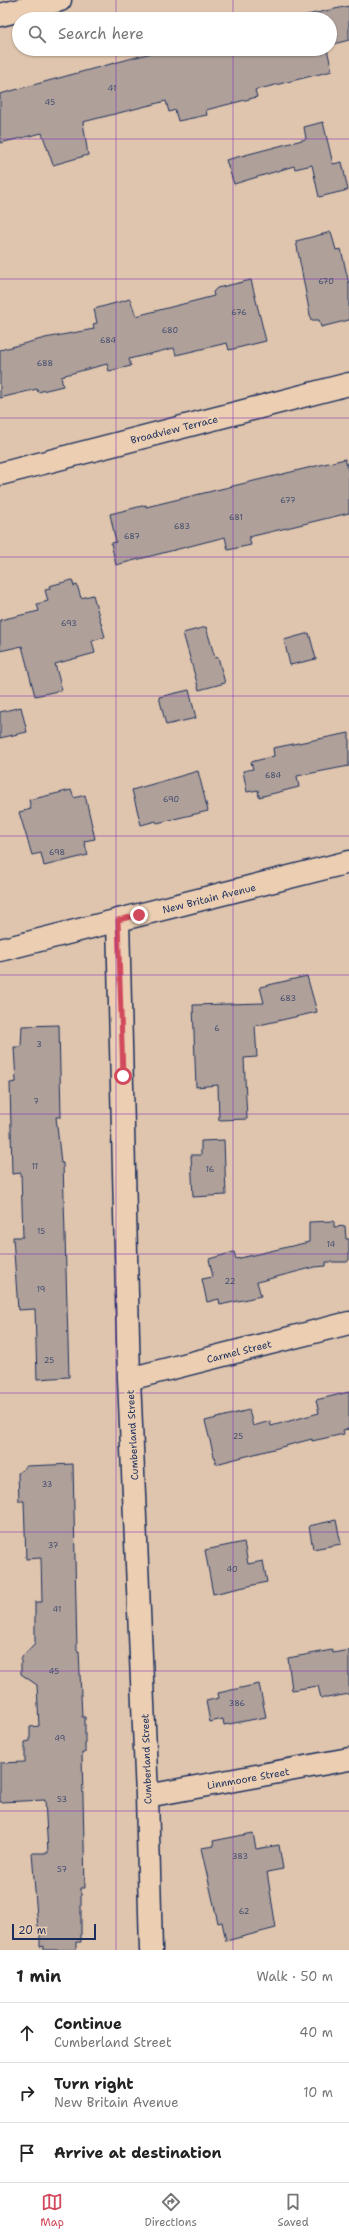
<!DOCTYPE html>
<html lang="en">
<head>
<meta charset="utf-8">
<style>
  :root { --surface:#fff; --page:#f2f2f2; --text:#222; --muted:#767676; --line:#e0e0e0; --accent:#d1495b }
  body { margin:0; font-family:"Shantell Sans",sans-serif; background:var(--page); color:var(--text) }
  .scale { position:absolute; left:12px; bottom:10px; width:84px; box-sizing:border-box; padding-left:4px; border:2px solid #1b2f5e; border-top:0; font-size:11px; line-height:14px; white-space:nowrap; color:#1b2f5e; -webkit-text-stroke:3px #eccfb2; paint-order:stroke }
  .stop { position:absolute; width:12px; height:12px; margin:-9px; border:3px solid #d1495b; border-radius:50%; background:#fff }
  .stop.end { background:#d1495b; border-color:#fff; box-shadow:0 1px 4px #0008 }
  .list { margin:0; padding:0; list-style:none }
  h2 { display:flex; justify-content:space-between; align-items:center; height:52px; margin:0; padding:0 16px; font-size:17px }
  h2 small { font-size:13px; font-weight:400; color:var(--muted) }
  .list li { display:grid; grid-template-columns:26px 1fr auto; gap:12px; align-items:center; box-sizing:border-box; height:60px; padding:0 16px; border-top:1px solid var(--line) }
  .list b { display:block; font-size:15px; white-space:nowrap }
  .list p { margin:0; font-size:13px; white-space:nowrap; color:var(--muted) }
  .list em { font-size:13px; font-style:normal; color:var(--muted) }
  .icon { flex:none; width:22px; height:22px; fill:none; stroke:currentColor; stroke-width:2; stroke-linecap:round; stroke-linejoin:round }
  .map { position:relative; flex:none; width:349px; height:1950px; overflow:hidden }
  .search { position:absolute; background:var(--surface); box-shadow:0 1px 3px #0004; left:12px; right:12px; top:12px; height:44px; display:flex; align-items:center; gap:10px; box-sizing:border-box; padding:0 14px; border-radius:22px; color:var(--muted); font-size:15px }
  .sheet { height:232px; background:var(--surface) }
  nav { display:flex; justify-content:space-around; align-items:center; box-sizing:border-box; height:56px; border-top:1px solid var(--line); background:var(--surface); font-size:11px; color:var(--muted) }
  nav a { display:grid; justify-items:center; gap:2px }
  nav .on { color:var(--accent) }
  .map>svg:first-child { display:block }
</style>
</head>
<body>
<div class="map">
<svg width="349" height="1950" viewBox="0 0 349 1950">
  <rect width="100%" height="100%" fill="#dfc5ad"/>
  <filter id="ink" filterUnits="userSpaceOnUse"><feTurbulence type="fractalNoise" baseFrequency=".025" numOctaves="2"/><feDisplacementMap in="SourceGraphic" scale="8" xChannelSelector="R" yChannelSelector="G"/><feConvolveMatrix kernelMatrix="1 2 1 2 8 2 1 2 1" color-interpolation-filters="sRGB"/></filter>
  <g filter="url(#ink)">
    <path fill="#afa09a" stroke="#1b2f5e" d="M349 6V40L330 45V19H288Z
      M166 49H327L332 71 255 90 257 97 206 110 207 115 178 121 175 110 169 112 166 101 83 122 88 155 53 165 42 133 0 143V94Z
      M323 122 333 164 342 162 348 190 319 197 312 165 295 169 294 166 234 184 226 160 306 139 304 127Z
      M331 232 336 250 341 249 349 284V320L321 327 319 320H311L296 241Z
      M251 280 266 341 229 350 227 343 176 355 174 348 129 359 131 366 109 371 107 364 65 375V376L61 377 63 386 38 392 37 389 0 398V350L45 338 94 329 93 324 97 323 94 309 130 299 136 316 214 296 213 292 217 288Z
      M345 459 349 474V513L249 537 251 545 228 550 225 537 116 565 111 543 116 542 110 514 146 505V507Z
      M72 580 74 586 77 585 81 598 93 595 105 637 92 641 95 653 55 664 62 690 35 696 22 646 0 651V620L39 611 37 604 48 601 45 590 50 589 49 586Z
      M206 627 215 658 218 657 225 683 199 690 183 633Z
      M309 633 316 659 290 665 284 640Z
      M189 690 196 718 166 725 159 697Z
      M21 707 27 732 0 738V712Z
      M349 733V766L297 776 299 787 259 797 258 790 247 792 243 771 253 769 251 762 274 756 273 748Z
      M198 771 208 811 157 823 156 821 141 825 132 790Z
      M71 790 74 798 85 795 95 839 84 841 88 855 44 866 41 853 32 855 19 812 31 809 29 800Z
      M307 976 317 1012 255 1026 257 1057 244 1058 247 1119 219 1120 218 1085 196 1087 193 1005 264 1003 260 987Z
      M59 1025 61 1117H56L61 1163H63L69 1377 37 1379 35 1309 18 1310 13 1237H23L21 1173 12 1174 10 1083 16 1082 14 1047H21L22 1026Z
      M224 1140 226 1195 193 1197 191 1155H201V1141Z
      M334 1221V1227L345 1226 346 1239H349V1260L347 1262H326V1266L315 1267 257 1282 261 1296 220 1305 219 1299 207 1302 202 1279 213 1277 209 1259 234 1252 236 1259 309 1242V1222Z
      M349 1392V1429L343 1430 344 1434 312 1441V1439L216 1464 205 1421 249 1410 253 1426 270 1421 271 1426 319 1413 316 1400Z
      M73 1464 77 1651H79L82 1717H85V1753H82L85 1888H81V1942H76V1950H44V1946L40 1947V1929H38L32 1853H48L45 1800 0 1802V1763L25 1762V1742L30 1741V1727L39 1726 37 1685 21 1674V1658L35 1643V1602H42L41 1558 26 1559 24 1501H19L18 1473 27 1466Z
      M336 1520 341 1544 313 1549 309 1526Z
      M244 1542 248 1564 263 1561 267 1582 213 1594 205 1550Z
      M332 1650 333 1653 349 1650V1694L327 1698H321L318 1686 292 1690 288 1658Z
      M259 1684 266 1717 224 1725 223 1719 210 1722 206 1701 219 1698 218 1693Z
      M253 1833 256 1849 279 1845 283 1869 267 1872 276 1928 226 1941 222 1922 218 1923 201 1848 214 1846 213 1841Z"/>
    <g fill="none" stroke-linecap="round" stroke-linejoin="round">
      <g stroke="#1b2f5e" stroke-width="25">
        <path id="street" d="M0 15 60 0
          M0 474 349 384
          M118 920 129 1379 147 1796 151 1950
          M129 1379 349 1323
          M147 1796 349 1759"/>
      </g>
      <g stroke="#1b2f5e" stroke-width="25">
        <path id="secondary" d="M0 950 349 862"/>
      </g>
      <use href="#street" stroke="#eccfb2" stroke-width="22"/>
      <use href="#secondary" stroke="#eccfb2" stroke-width="22"/>
    </g>
  </g>
  <g fill="none" stroke-linecap="round" stroke-linejoin="round" filter="url(#ink)">
    <path stroke="#d1495b" stroke-width="5" d="M123 1076 118 920 139 915"/>
  </g>
  <path fill="none" stroke="#7b2cbf" stroke-width="1" stroke-opacity="0.55" d="M116 0V19M233 0V19M116 49V1950M233 49V1950M0 139H349M0 279H349M0 418H349M0 557H349M0 696H349M0 836H349M0 975H349M0 1114H349M0 1254H349M0 1393H349M0 1532H349M0 1671H349M0 1811H349"/>
  <g text-anchor="middle" stroke-width="4" stroke-linejoin="round" paint-order="stroke">
    <g font-size="8" fill="#404b6d">
      <text x="112" y="91">41</text>
      <text x="50" y="105">45</text>
      <text x="326" y="284">670</text>
      <text x="239" y="315">676</text>
      <text x="170" y="333">680</text>
      <text x="108" y="343">684</text>
      <text x="45" y="366">688</text>
      <text x="288" y="503">677</text>
      <text x="236" y="520">681</text>
      <text x="182" y="529">683</text>
      <text x="132" y="539">687</text>
      <text x="69" y="626">693</text>
      <text x="273" y="778">684</text>
      <text x="171" y="802">690</text>
      <text x="57" y="855">698</text>
      <text x="288" y="1001">683</text>
      <text x="217" y="1031">6</text>
      <text x="39" y="1047">3</text>
      <text x="36" y="1104">7</text>
      <text x="35" y="1169">11</text>
      <text x="210" y="1172">16</text>
      <text x="41" y="1234">15</text>
      <text x="331" y="1247">14</text>
      <text x="230" y="1284">22</text>
      <text x="41" y="1292">19</text>
      <text x="49" y="1363">25</text>
      <text x="238" y="1439">25</text>
      <text x="47" y="1487">33</text>
      <text x="53" y="1548">37</text>
      <text x="232" y="1572">40</text>
      <text x="57" y="1612">41</text>
      <text x="54" y="1674">45</text>
      <text x="237" y="1706">386</text>
      <text x="60" y="1741">49</text>
      <text x="62" y="1802">53</text>
      <text x="240" y="1859">383</text>
      <text x="62" y="1872">57</text>
      <text x="244" y="1914">62</text>
    </g>
    <g font-size="10" fill="#1b2f5e" stroke="#eccfb2">
      <text transform="translate(174 429) rotate(-14)" y="4">Broadview Terrace</text>
      <text transform="translate(209 898) rotate(-14)" y="4">New Britain Avenue</text>
      <text transform="translate(239 1351) rotate(-14)" y="4">Carmel Street</text>
      <text transform="translate(132 1435) rotate(-93)" y="4">Cumberland Street</text>
      <text transform="translate(146 1759) rotate(-92)" y="4">Cumberland Street</text>
      <text transform="translate(248 1778) rotate(-10)" y="4">Linnmoore Street</text>
    </g>
  </g>
</svg>
<div class="scale">20 m</div>
<div class="stop" style="left:123px;top:1076px"></div>
<div class="stop end" style="left:139px;top:915px"></div>
<div class="search"><svg class="icon" aria-label="search" viewBox="0 0 24 24"><circle cx="10" cy="10" r="6"/><path d="M15 15l6 6"/></svg>Search here</div>
</div>
<section class="sheet">
<h2>1 min<small>Walk · 50 m</small></h2>
<ul class="list">
<li><svg class="icon" aria-label="ahead" viewBox="0 0 24 24"><path d="M12 20V5M6 11l6-6 6 6"/></svg><div><b>Continue</b><p>Cumberland Street</p></div><em>40 m</em></li>
<li><svg class="icon" aria-label="right" viewBox="0 0 24 24"><path d="M7 20v-9h11M14 6l5 5-5 5"/></svg><div><b>Turn right</b><p>New Britain Avenue</p></div><em>10 m</em></li>
<li><svg class="icon" aria-label="arrive" viewBox="0 0 24 24"><path d="M6 21V4h12l-3 4 3 4H6"/></svg><div><b>Arrive at destination</b></div></li>
</ul>
</section>
<nav>
<a class="on"><svg class="icon" aria-label="map" viewBox="0 0 24 24"><path d="M3 6l6-2 6 2 6-2v14l-6 2-6-2-6 2zM9 4v14M15 6v14"/></svg>Map</a>
<a><svg class="icon" aria-label="directions" viewBox="0 0 24 24"><path d="M12 3l9 9-9 9-9-9zM9 14v-3h6M13 9l2 2-2 2"/></svg>Directions</a>
<a><svg class="icon" aria-label="saved" viewBox="0 0 24 24"><path d="M7 4h10v16l-5-4-5 4z"/></svg>Saved</a>
</nav>
</body>
</html>
